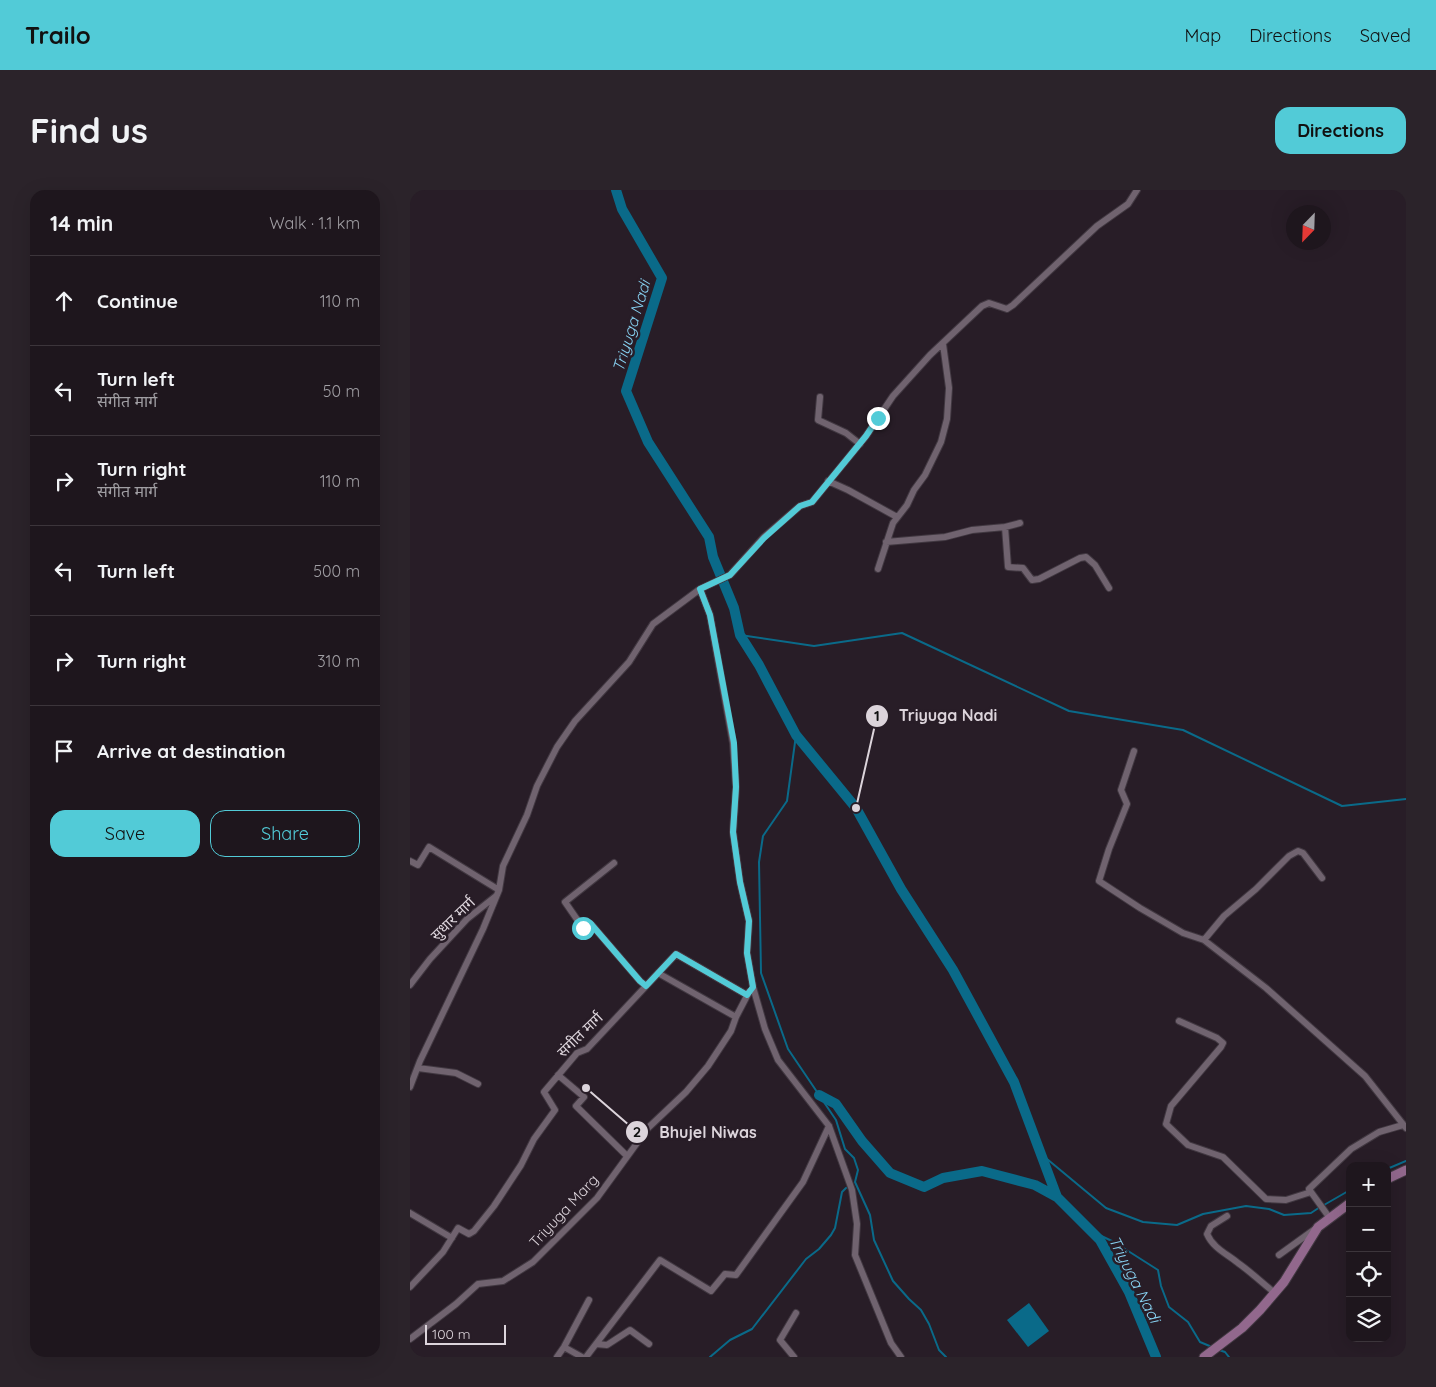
<!DOCTYPE html>
<html lang="en">
<head>
<meta charset="utf-8">
<style>
  :root { --surface:#1e161d; --page:#2b232a; --text:#f1f3f6; --muted:#a19fa4; --line:#3c353b; --accent:#52cbd7 }
  body { margin:0; font-family:Quicksand,"Noto Sans Devanagari",sans-serif; background:var(--page); color:var(--text) }
  .controls { position:absolute; right:15px; bottom:15px; display:grid; overflow:hidden; border-radius:10px; box-shadow:0 5px 20px #0002 }
  .controls button { width:45px; height:45px; display:grid; place-items:center; padding:0; border:0; border-bottom:1px solid var(--line); background:var(--surface); color:var(--text); font:25px sans-serif }
  .compass { position:absolute; left:876px; top:15px; width:45px; height:45px; border-radius:50%; background:var(--surface); box-shadow:0 5px 20px #0002; rotate:203deg }
  .scale { position:absolute; left:15px; bottom:12px; width:81px; box-sizing:border-box; padding-left:5px; border:2px solid #dcd4db; border-top:0; font-size:14px; line-height:18px; white-space:nowrap; color:#dcd4db; -webkit-text-stroke:4px #281d27; paint-order:stroke }
  .stop { position:absolute; width:15px; height:15px; margin:-11px; border:4px solid #52cbd7; border-radius:50%; background:#fff }
  .stop.end { background:#52cbd7; border-color:#fff; box-shadow:0 1px 5px #0008 }
  .list { margin:0; padding:0; list-style:none }
  h2 { display:flex; justify-content:space-between; align-items:center; height:65px; margin:0; padding:0 20px; font-size:21px }
  h2 small { font-size:16px; font-weight:400; color:var(--muted) }
  .list li { display:grid; grid-template-columns:32px 1fr auto; gap:15px; align-items:center; box-sizing:border-box; height:90px; padding:0 20px; border-top:1px solid var(--line) }
  .list b { display:block; font-size:19px; white-space:nowrap }
  .list p { margin:0; font-size:16px; white-space:nowrap; color:var(--muted) }
  .list em { font-size:16px; font-style:normal; color:var(--muted) }
  .actions { display:flex; gap:10px; padding:15px 20px }
  .actions a { flex:1; padding:11px 0; border:1px solid var(--accent); border-radius:15px; text-align:center; font-size:18px; color:var(--accent) }
  .actions .main { background:var(--accent); color:#111 }
  .icon { flex:none; width:28px; height:28px; fill:none; stroke:currentColor; stroke-width:2; stroke-linecap:round; stroke-linejoin:round }
  .map { position:relative; flex:none; width:996px; height:1167px; overflow:hidden; border-radius:15px }
  header { display:flex; align-items:center; gap:30px; box-sizing:border-box; height:70px; padding:0 25px; background:var(--accent); color:#111 }
  header strong { font-size:24px }
  nav { display:flex; gap:28px; margin-inline-start:auto; font-size:18px }
  .intro { display:flex; align-items:center; justify-content:space-between; box-sizing:border-box; height:120px; padding:0 30px }
  h1 { margin:0; font-size:35px }
  .button { padding:12px 22px; border-radius:15px; background:var(--accent); color:#111; font-size:18px; font-weight:700 }
  main { display:flex; gap:30px; padding:0 30px }
  aside { flex:1; background:var(--surface); border-radius:15px; box-shadow:0 5px 20px #0002 }
  .map>svg:first-child { display:block }
</style>
</head>
<body>
<header>
<strong>Trailo</strong>
<nav><a>Map</a><a>Directions</a><a>Saved</a></nav>
</header>
<div class="intro"><h1>Find us</h1><a class="button">Directions</a></div>
<main>
<aside>
<h2>14 min<small>Walk · 1.1 km</small></h2>
<ul class="list">
<li><svg class="icon" aria-label="ahead" viewBox="0 0 24 24"><path d="M12 20V5M6 11l6-6 6 6"/></svg><div><b>Continue</b></div><em>110 m</em></li>
<li><svg class="icon" aria-label="left" viewBox="0 0 24 24"><path d="M17 20v-9H6M10 6l-5 5 5 5"/></svg><div><b>Turn left</b><p>संगीत मार्ग</p></div><em>50 m</em></li>
<li><svg class="icon" aria-label="right" viewBox="0 0 24 24"><path d="M7 20v-9h11M14 6l5 5-5 5"/></svg><div><b>Turn right</b><p>संगीत मार्ग</p></div><em>110 m</em></li>
<li><svg class="icon" aria-label="left" viewBox="0 0 24 24"><path d="M17 20v-9H6M10 6l-5 5 5 5"/></svg><div><b>Turn left</b></div><em>500 m</em></li>
<li><svg class="icon" aria-label="right" viewBox="0 0 24 24"><path d="M7 20v-9h11M14 6l5 5-5 5"/></svg><div><b>Turn right</b></div><em>310 m</em></li>
<li><svg class="icon" aria-label="arrive" viewBox="0 0 24 24"><path d="M6 21V4h12l-3 4 3 4H6"/></svg><div><b>Arrive at destination</b></div></li>
</ul>
<div class="actions"><a class="main">Save</a><a>Share</a></div>
</aside>
<div class="map">
<svg width="996" height="1167" viewBox="0 0 996 1167">
  <rect width="100%" height="100%" fill="#281d27"/>
  <path fill="#0a6a89" d="M619 1113 639 1141 618 1157 597 1130Z"/>
  <g fill="none" stroke-linecap="round" stroke-linejoin="round">
    <path stroke="#0a6a89" stroke-width="2" d="M330 445 404 456 492 443 659 521 773 540 932 616 996 609
      M386 545 377 611 353 646 349 672 351 783 378 859 426 930 435 959 444 968 448 980 445 992 460 1025 464 1050 483 1091 499 1109 511 1120 519 1134 529 1160 536 1167
      M631 964 696 1018 733 1032 767 1035 793 1024 836 1016 859 1019 874 1025 901 1023 910 1017
      M977 979 996 971
      M914 1015 940 1000
      M683 1042 704 1052 748 1080 751 1096 759 1117 778 1132 790 1152 802 1157
      M809 1160 815 1162 819 1167
      M300 1167 320 1150 342 1139 396 1069 409 1059 421 1045 425 1038 432 1002 436 998"/>
    <path stroke="#0a6a89" stroke-width="10" d="M206 0 212 19 252 88 216 201 238 252 299 347 303 367 324 418 330 445 349 475 386 545 446 618 491 699 543 780 604 892 647 1007 690 1050 719 1102 746 1167
      M409 905 426 914 452 951 480 983 514 997 533 988 572 981 625 995 647 1007"/>
    <g stroke="#413841" stroke-width="8">
      <path id="minor" d="M410 207 408 230 436 243 450 254
        M418 291 438 300 487 327
        M595 337 598 377 613 378 622 390 629 389 670 368 676 367 685 375 699 398
        M476 352 535 347 562 340 595 337 610 333
        M468 379 483 333 497 315 504 300 515 285 531 252 537 229 539 198 533 154
        M290 399 300 425 323 553 326 597 323 642 330 692 339 731 337 763 343 797 355 839 368 870 419 936 442 1000 447 1034 445 1065 481 1153 491 1167
        M724 561 711 600 717 614 699 659 689 691 730 718 773 743 794 750 856 798 955 886 996 938
        M0 671 8 675 19 657 89 700
        M204 673 155 712 173 738 181 734 230 791 236 796
        M794 750 814 726 846 699 879 666 888 661 893 663 912 688
        M248 783 326 827
        M0 795 20 769 57 729 86 706
        M769 831 807 848 813 853 811 857 761 916 756 934 778 955 813 967 856 1009 876 1010 901 1002 919 1027
        M8 878 46 883 68 894
        M148 885 174 907 166 916 217 966
        M0 897 10 871 73 739 89 700 93 676 117 625 127 596 147 557 165 531 219 472 243 434 290 399 320 385 354 347 390 316 402 312 456 246 483 206 520 165 572 116 579 113 597 119 603 115 687 36 718 14 727 0
        M901 1002 899 999 941 959 969 942 993 935
        M0 1023 42 1048
        M817 1026 801 1036 797 1044C803 1058 817 1064 828 1073 841 1082 852 1093 865 1103
        M869 1065 905 1039
        M0 1097 33 1062 48 1038 59 1044 64 1041 84 1016 111 975 124 949 145 920 134 902 167 863 177 859 266 764 337 805
        M0 1149 46 1114 68 1094 93 1091 123 1072 187 1008 238 938 276 902 298 876 321 841 326 827 339 802
        M186 1154 197 1155 220 1140 239 1154
        M154 1157 172 1167
        M147 1167 154 1157 179 1110
        M176 1167 250 1070 301 1101 315 1084 326 1085 393 992 419 936
        M384 1167 370 1150 386 1123"/>
    </g>
    <g stroke="#413841" stroke-width="11">
      <path id="secondary" d="M977 989 996 980
        M794 1167 832 1138 850 1120 874 1092 908 1037 940 1013"/>
    </g>
    <use href="#minor" stroke="#70636f" stroke-width="6"/>
    <use href="#secondary" stroke="#92688d" stroke-width="9"/>
  </g>
  <g fill="none" stroke-linecap="round" stroke-linejoin="round">
    <path stroke="#52cbd7" stroke-width="6" d="M173 738 181 734 230 791 236 796 266 764 337 805 343 797 337 763 339 731 330 692 323 642 326 597 324 553 300 425 290 399 320 385 354 348 390 316 402 312 456 246 468 228"/>
  </g>
  <g text-anchor="middle" stroke-width="5" stroke-linejoin="round" paint-order="stroke">
    <g font-size="15" fill="#dcd4db" stroke="#281d27">
      <text transform="translate(43 729) rotate(-44)" y="5">सुधार मार्ग</text>
      <text transform="translate(170 845) rotate(-44)" y="5">संगीत मार्ग</text>
      <text transform="translate(154 1021) rotate(-47)" y="5">Triyuga Marg</text>
    </g>
    <g font-size="16" font-style="italic" fill="#88d3f3" stroke="#281d27">
      <text transform="translate(221 136) rotate(-73)" y="6">Triyuga Nadi</text>
      <text transform="translate(725 1089) rotate(63)" y="6">Triyuga Nadi</text>
    </g>
  </g>
  <path fill="none" stroke="#dcd4db" stroke-width="2" d="M446 618L467 526M176 898L227 942"/>
  <g fill="#dcd4db" stroke="#281d27" stroke-width="2">
    <circle cx="446" cy="618" r="5"/>
    <circle cx="176" cy="898" r="5"/>
    <circle cx="467" cy="526" r="12"/>
    <circle cx="227" cy="942" r="12"/>
  </g>
  <g font-size="15" text-anchor="middle" font-weight="bold" fill="#111">
    <text x="467" y="531">1</text>
    <text x="227" y="947">2</text>
  </g>
  <g font-size="16" text-anchor="middle" font-weight="bold" fill="#dcd4db" stroke="#281d27" stroke-width="5" stroke-linejoin="round" paint-order="stroke">
    <text x="538" y="531">Triyuga Nadi</text>
    <text x="298" y="948">Bhujel Niwas</text>
  </g>
</svg>
<div class="controls">
<button>+</button>
<button>−</button>
<button><svg class="icon" aria-label="locate" viewBox="0 0 24 24"><circle cx="12" cy="12" r="6"/><path d="M12 2v4M12 18v4M2 12h4M18 12h4"/></svg></button>
<button><svg class="icon" aria-label="layers" viewBox="0 0 24 24"><path d="M12 4l9 5-9 5-9-5zM3 14l9 5 9-5"/></svg></button>
</div>
<svg class="compass" viewBox="-18 -18 36 36"><path d="M0-13l5 13h-10z" fill="#e53935"/><path d="M0 13l5-13h-10z" fill="#a19fa4"/></svg>
<div class="scale">100 m</div>
<div class="stop" style="left:173px;top:738px"></div>
<div class="stop end" style="left:468px;top:228px"></div>
</div>
</main>
</body>
</html>
